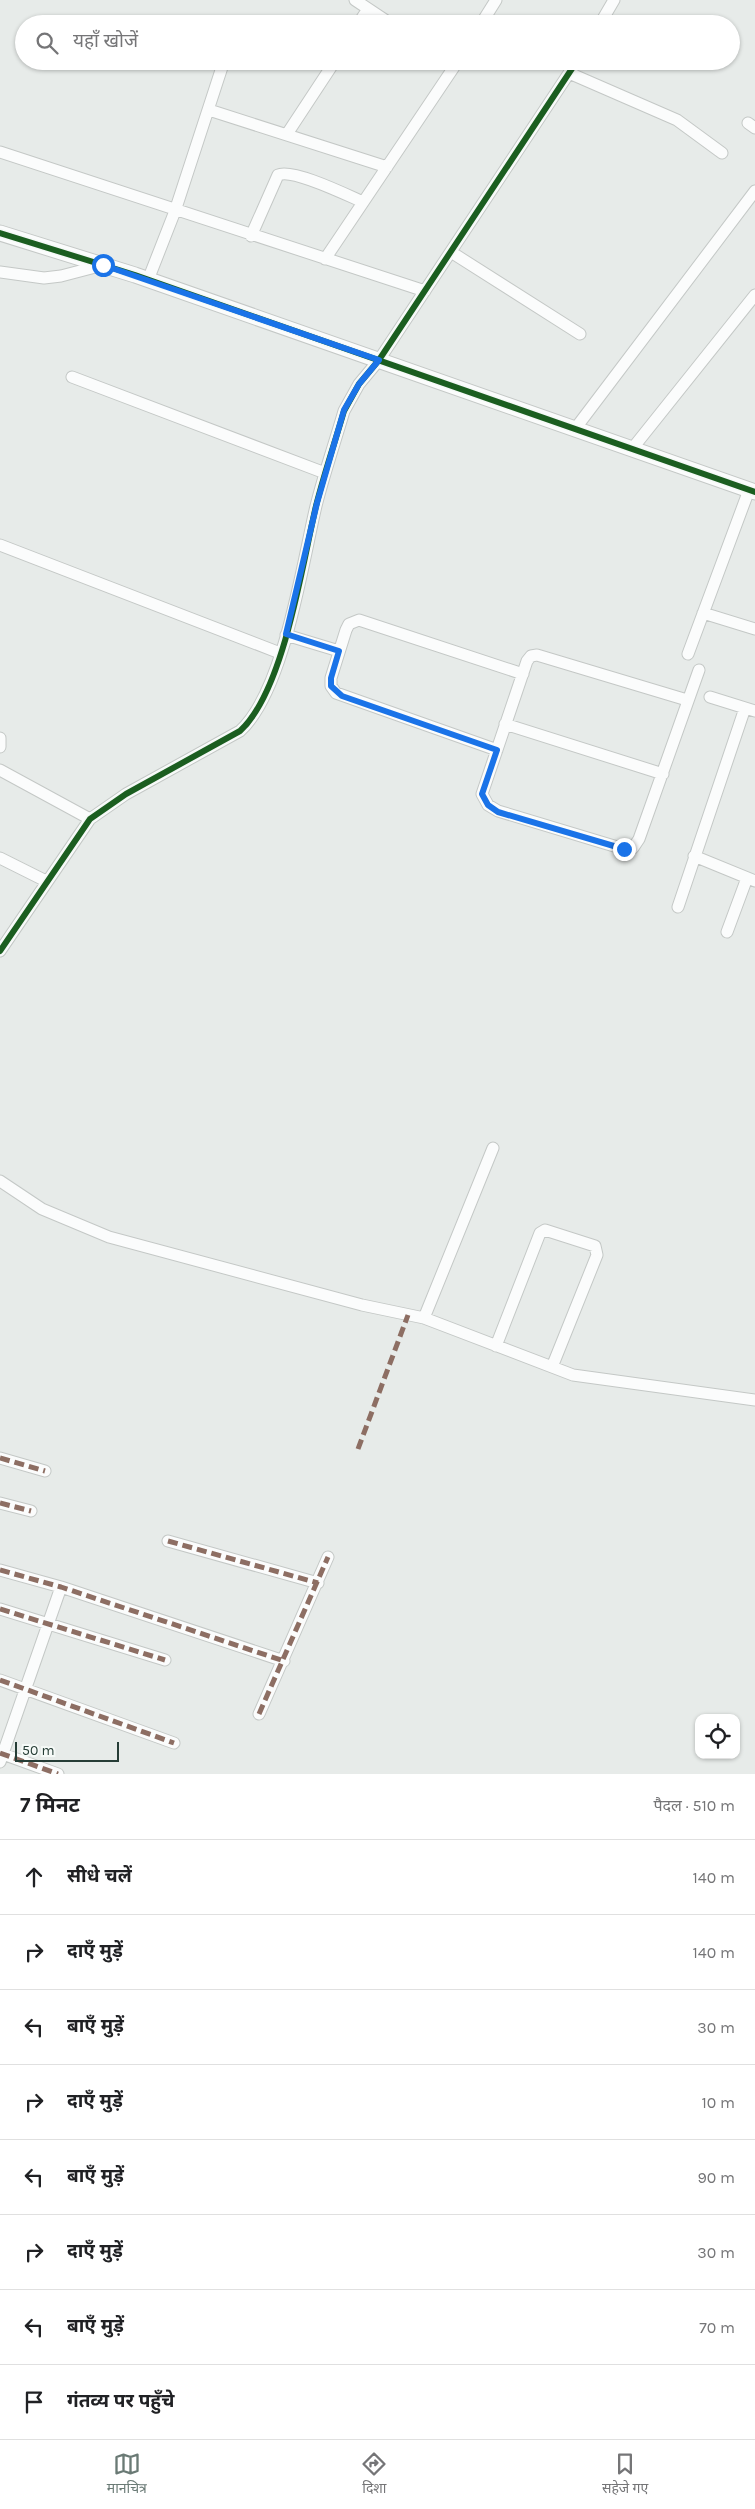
<!DOCTYPE html>
<html lang="hi">
<head>
<meta charset="utf-8">
<style>
  :root { --surface:#fff; --page:#f6f6f6; --text:#202124; --muted:#757577; --line:#e0e0e0; --accent:#6a7a75 }
  body { margin:0; font-family:Karla,"Noto Sans Devanagari",sans-serif; background:var(--page); color:var(--text) }
  .controls { position:absolute; right:15px; bottom:15px; display:grid; overflow:hidden; border-radius:10px; box-shadow:0 1px 4px #0004 }
  .controls button { width:45px; height:45px; display:grid; place-items:center; padding:0; border:0; border-bottom:1px solid var(--line); background:var(--surface); color:var(--text); font:25px sans-serif }
  .scale { position:absolute; left:15px; bottom:12px; width:104px; box-sizing:border-box; padding-left:5px; border:2px solid #263d36; border-top:0; font-size:14px; line-height:18px; white-space:nowrap; color:#263d36; -webkit-text-stroke:4px #f5f9f7; paint-order:stroke }
  .stop { position:absolute; width:15px; height:15px; margin:-11px; border:4px solid #1a73e8; border-radius:50%; background:#fff }
  .stop.end { background:#1a73e8; border-color:#fff; box-shadow:0 1px 5px #0008 }
  .list { margin:0; padding:0; list-style:none }
  h2 { display:flex; justify-content:space-between; align-items:center; height:65px; margin:0; padding:0 20px; font-size:21px }
  h2 small { font-size:16px; font-weight:400; color:var(--muted) }
  .list li { display:grid; grid-template-columns:32px 1fr auto; gap:15px; align-items:center; box-sizing:border-box; height:75px; padding:0 20px; border-top:1px solid var(--line) }
  .list b { display:block; font-size:19px; white-space:nowrap }
  .list em { font-size:16px; font-style:normal; color:var(--muted) }
  .icon { flex:none; width:28px; height:28px; fill:none; stroke:currentColor; stroke-width:2; stroke-linecap:round; stroke-linejoin:round }
  .map { position:relative; flex:none; width:755px; height:1774px; overflow:hidden }
  .search { position:absolute; background:var(--surface); box-shadow:0 1px 4px #0004; left:15px; right:15px; top:15px; height:55px; display:flex; align-items:center; gap:12px; box-sizing:border-box; padding:0 18px; border-radius:28px; color:var(--muted); font-size:19px }
  .sheet { height:665px; background:var(--surface) }
  nav { display:flex; justify-content:space-around; align-items:center; box-sizing:border-box; height:70px; border-top:1px solid var(--line); background:var(--surface); font-size:14px; color:var(--muted) }
  nav a { display:grid; justify-items:center; gap:2px }
  nav .on { color:var(--accent) }
  .map>svg:first-child { display:block }
</style>
</head>
<body>
<div class="map">
<svg width="755" height="1774" viewBox="0 0 755 1774">
  <rect width="100%" height="100%" fill="#e7ebe9"/>
  <g fill="none" stroke-linecap="round" stroke-linejoin="round">
    <g stroke="#c4c8c6" stroke-width="13">
      <path id="minor" d="M355 0 391 24
        M358 24 368 9
        M481 24 496 0
        M600 24 614 0
        M569 73 677 120 722 153
        M209 110 387 167
        M748 123 755 128
        M287 134 335 61
        M0 152 425 291
        M251 236 278 175C292 168 347 195 363 202
        M451 252 580 334
        M325 259 458 61
        M0 272 44 278 61 276 103 265
        M148 280 175 211 224 61
        M72 377 325 473
        M575 429 755 191
        M632 449 755 295
        M0 545 280 653
        M703 613 755 629
        M286 635 339 651
        M688 654 749 490
        M710 697 755 711
        M687 700 537 655 531 656 527 661 482 794 488 805 498 811 624 849 633 848 639 839 699 670
        M505 724 663 774
        M0 738V747
        M497 750 336 693 331 686V678L346 630 349 624 359 620 523 674
        M0 770 90 819
        M694 856 755 881
        M0 858 46 881
        M678 907 745 708
        M727 932 747 878
        M0 951 90 819 126 794 240 731C284 691 302 565 316 506 324 474 335 442 344 411L359 384 379 360 577 61
        M0 1181 42 1209 109 1237 362 1305 424 1318 573 1375 755 1400
        M424 1318 493 1148
        M496 1346 540 1233 545 1230 595 1246 597 1255 552 1367
        M0 1458 45 1471
        M0 1503 31 1511
        M168 1541 318 1583
        M0 1570 61 1587 284 1661
        M0 1609 165 1660
        M0 1680 174 1743
        M259 1714 328 1557
        M0 1753 58 1774
        M0 1762 61 1587"/>
    </g>
    <g stroke="#c4c8c6" stroke-width="17">
      <path id="tertiary" d="M0 233 135 275 755 492"/>
    </g>
    <use href="#minor" stroke="#fbfcfc" stroke-width="11"/>
    <use href="#tertiary" stroke="#fbfcfc" stroke-width="15"/>
    <path stroke="#8d6e63" stroke-width="5" stroke-dasharray="10 5" stroke-linecap="butt" d="M358 1449 408 1315
      M0 1458 45 1471
      M0 1503 31 1511
      M168 1541 318 1583
      M0 1570 61 1587 284 1661
      M0 1609 165 1660
      M0 1680 174 1743
      M259 1714 328 1557
      M0 1753 58 1774"/>
    <g stroke="#f5f9f7" stroke-width="9">
      <path id="cycleway" d="M0 233 135 275 755 492
        M0 951 90 819 126 794 240 731C284 691 302 565 316 506 324 474 335 442 344 411L359 384 379 360 577 61"/>
    </g>
    <use href="#cycleway" stroke="#1b5e20" stroke-width="6"/>
  </g>
  <g fill="none" stroke-linecap="round" stroke-linejoin="round">
    <path stroke="#1a73e8" stroke-width="6" d="M103 265 379 360 359 384 344 410 317 503 286 634 339 651 331 678V686L342 696 497 750 482 794 488 805 498 812 624 849"/>
  </g>
</svg>
<div class="controls">
<button><svg class="icon" aria-label="locate" viewBox="0 0 24 24"><circle cx="12" cy="12" r="6"/><path d="M12 2v4M12 18v4M2 12h4M18 12h4"/></svg></button>
</div>
<div class="scale">50 m</div>
<div class="stop" style="left:103px;top:265px"></div>
<div class="stop end" style="left:624px;top:849px"></div>
<div class="search"><svg class="icon" aria-label="search" viewBox="0 0 24 24"><circle cx="10" cy="10" r="6"/><path d="M15 15l6 6"/></svg>यहाँ खोजें</div>
</div>
<section class="sheet">
<h2>7 मिनट<small>पैदल · 510 m</small></h2>
<ul class="list">
<li><svg class="icon" aria-label="ahead" viewBox="0 0 24 24"><path d="M12 20V5M6 11l6-6 6 6"/></svg><div><b>सीधे चलें</b></div><em>140 m</em></li>
<li><svg class="icon" aria-label="right" viewBox="0 0 24 24"><path d="M7 20v-9h11M14 6l5 5-5 5"/></svg><div><b>दाएँ मुड़ें</b></div><em>140 m</em></li>
<li><svg class="icon" aria-label="left" viewBox="0 0 24 24"><path d="M17 20v-9H6M10 6l-5 5 5 5"/></svg><div><b>बाएँ मुड़ें</b></div><em>30 m</em></li>
<li><svg class="icon" aria-label="right" viewBox="0 0 24 24"><path d="M7 20v-9h11M14 6l5 5-5 5"/></svg><div><b>दाएँ मुड़ें</b></div><em>10 m</em></li>
<li><svg class="icon" aria-label="left" viewBox="0 0 24 24"><path d="M17 20v-9H6M10 6l-5 5 5 5"/></svg><div><b>बाएँ मुड़ें</b></div><em>90 m</em></li>
<li><svg class="icon" aria-label="right" viewBox="0 0 24 24"><path d="M7 20v-9h11M14 6l5 5-5 5"/></svg><div><b>दाएँ मुड़ें</b></div><em>30 m</em></li>
<li><svg class="icon" aria-label="left" viewBox="0 0 24 24"><path d="M17 20v-9H6M10 6l-5 5 5 5"/></svg><div><b>बाएँ मुड़ें</b></div><em>70 m</em></li>
<li><svg class="icon" aria-label="arrive" viewBox="0 0 24 24"><path d="M6 21V4h12l-3 4 3 4H6"/></svg><div><b>गंतव्य पर पहुँचे</b></div></li>
</ul>
</section>
<nav>
<a class="on"><svg class="icon" aria-label="map" viewBox="0 0 24 24"><path d="M3 6l6-2 6 2 6-2v14l-6 2-6-2-6 2zM9 4v14M15 6v14"/></svg>मानचित्र</a>
<a><svg class="icon" aria-label="directions" viewBox="0 0 24 24"><path d="M12 3l9 9-9 9-9-9zM9 14v-3h6M13 9l2 2-2 2"/></svg>दिशा</a>
<a><svg class="icon" aria-label="saved" viewBox="0 0 24 24"><path d="M7 4h10v16l-5-4-5 4z"/></svg>सहेजे गए</a>
</nav>
</body>
</html>
